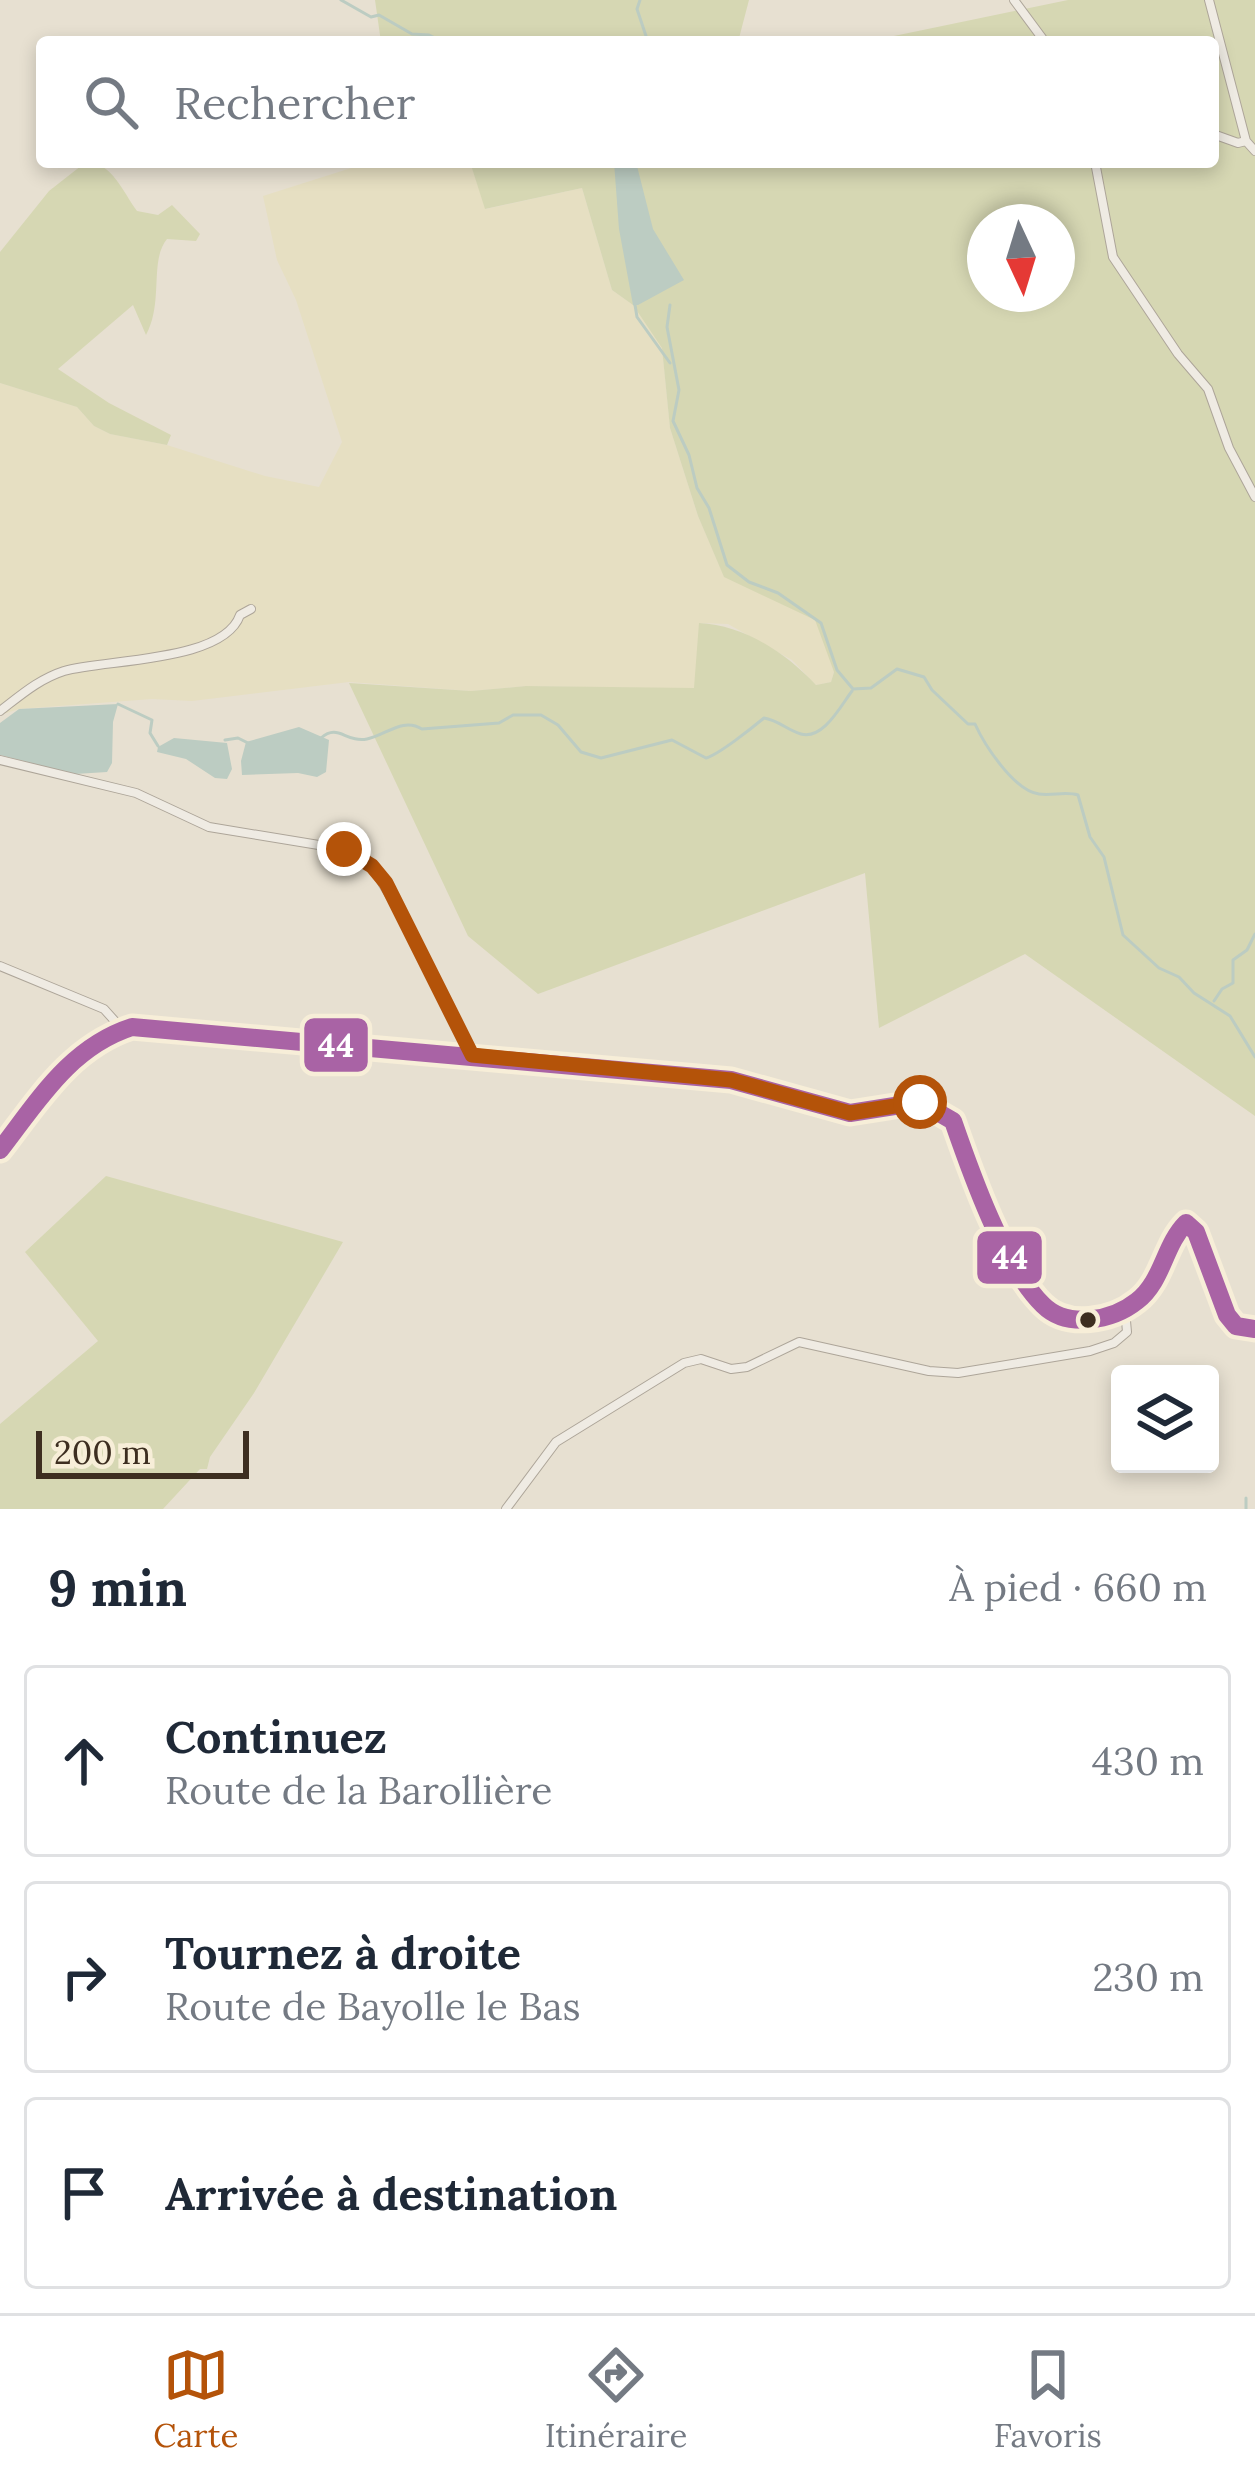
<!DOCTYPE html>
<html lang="fr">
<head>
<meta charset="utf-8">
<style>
  :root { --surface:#fff; --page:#f6f6f7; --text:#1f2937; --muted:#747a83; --line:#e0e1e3; --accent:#b45309 }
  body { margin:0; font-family:Lora,serif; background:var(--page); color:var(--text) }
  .controls { position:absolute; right:36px; bottom:36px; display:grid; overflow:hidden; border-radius:12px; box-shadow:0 6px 18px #0003 }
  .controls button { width:108px; height:108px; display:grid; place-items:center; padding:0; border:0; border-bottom:3px solid var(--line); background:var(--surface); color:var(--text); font:60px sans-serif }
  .compass { position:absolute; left:967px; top:204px; width:108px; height:108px; border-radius:50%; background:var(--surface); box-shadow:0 6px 18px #0003; rotate:176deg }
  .scale { position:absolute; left:36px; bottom:30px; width:213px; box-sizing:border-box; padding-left:12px; border:6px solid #3d2e20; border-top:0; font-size:33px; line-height:42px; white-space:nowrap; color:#3d2e20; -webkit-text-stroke:9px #f7eed8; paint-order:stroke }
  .stop { position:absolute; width:36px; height:36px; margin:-27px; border:9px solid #b45309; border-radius:50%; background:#fff }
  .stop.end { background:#b45309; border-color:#fff; box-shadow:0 3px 12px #0008 }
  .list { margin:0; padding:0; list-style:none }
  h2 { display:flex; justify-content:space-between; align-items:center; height:156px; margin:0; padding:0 48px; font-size:51px }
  h2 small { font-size:39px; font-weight:400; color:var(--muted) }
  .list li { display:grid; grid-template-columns:78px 1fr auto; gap:36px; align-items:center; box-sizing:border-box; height:192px; margin:0 24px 24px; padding:0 24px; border:3px solid var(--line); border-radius:12px }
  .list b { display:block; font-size:45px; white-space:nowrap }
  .list p { margin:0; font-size:39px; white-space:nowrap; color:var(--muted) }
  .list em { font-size:39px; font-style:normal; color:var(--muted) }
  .icon { flex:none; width:66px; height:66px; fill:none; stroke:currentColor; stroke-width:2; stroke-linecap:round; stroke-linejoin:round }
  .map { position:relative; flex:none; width:1255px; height:1509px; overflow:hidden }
  .search { position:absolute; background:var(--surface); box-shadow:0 6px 18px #0003; left:36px; right:36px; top:36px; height:132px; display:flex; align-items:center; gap:30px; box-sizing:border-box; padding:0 42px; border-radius:12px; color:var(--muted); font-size:45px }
  .sheet { height:804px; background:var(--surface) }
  nav { display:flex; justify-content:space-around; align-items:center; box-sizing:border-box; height:168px; border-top:3px solid var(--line); background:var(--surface); font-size:33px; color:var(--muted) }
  nav a { display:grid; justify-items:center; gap:6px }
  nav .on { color:var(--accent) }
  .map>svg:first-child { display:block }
</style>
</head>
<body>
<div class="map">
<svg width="1255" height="1509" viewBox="0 0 1255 1509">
  <rect width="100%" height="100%" fill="#e7e0d1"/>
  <path fill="#e6dfc2" d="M370 162H470L486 209 582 188 612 290 633 305 662 347 670 428 698 516 724 576 816 620 834 671 831 682 816 685 792 660 728 624 700 623 695 689 526 686 471 691 349 682 192 701 152 699 19 709 0 715V383L77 407 94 426 110 434 167 445 265 476 319 487 342 442 296 300 277 260 263 196Z"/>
  <path fill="#d6d7b3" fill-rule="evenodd" d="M375 0H749L738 42H381Z
    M1068 0H1255V1116L1025 954 879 1028 865 873 538 994 468 936 349 683 471 691 526 686 694 688 699 623C744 625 786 653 816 685L831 682 834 672 815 620 724 577 698 516 670 428 662 348 633 305 612 290 582 188 485 209 470 162H1213V42H865ZM985 222H1057V294H985Z
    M86 162C112 162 123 192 137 211L158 215 172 205 200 234 196 241 167 239C149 261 164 302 146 335L133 305 58 369 109 403 171 435 167 445 110 434 94 426 77 407 0 383V252L49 191Z
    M106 1176 343 1242 254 1393 210 1457 207 1469H200L163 1509H0V1424L98 1341 25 1252Z"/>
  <path fill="#bcccc2" d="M614 162H636L653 229 684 280 638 305H633L619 229Z
    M118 704 113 722 112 763 107 772 75 774 0 755V723L19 709Z
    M299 727 329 740 326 772 317 777 298 773 242 775 241 761 246 742Z
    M174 738 227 743 232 769 227 779 215 778 186 759 157 752 158 747Z"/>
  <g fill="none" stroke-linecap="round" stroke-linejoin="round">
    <path stroke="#bcccc2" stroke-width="3" d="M341 0 371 17 379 15 412 34 429 35 443 42
      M640 0 637 9 648 42
      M635 305 637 317 670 363
      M670 305 667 327 679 390 673 421 689 455 697 488 709 508 727 565 749 582 778 593 821 623 837 670 853 689 871 688 897 669 924 677 932 690 968 724H975C984 744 1014 791 1039 794 1053 796 1065 791 1078 795L1090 837 1104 857 1123 935 1159 968 1179 977 1194 993 1230 1016 1255 1057
      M118 704 152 720 150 733 158 746
      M321 738C338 723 346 743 367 739 386 735 403 717 422 729L499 723 513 715H541L558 725 581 752 601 758 672 740 706 758C718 755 752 728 764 718 778 720 787 730 801 734 823 740 840 707 852 691
      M225 740 238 738 250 744
      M1214 1001 1222 989 1233 983V960L1247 950 1255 934
      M1246 1509V1498"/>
    <g stroke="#ada599" stroke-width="10">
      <path id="street" d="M1014 0 1045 42
        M1209 0 1246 141
        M1213 134 1238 143 1246 141 1255 151
        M1095 162 1113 257 1178 354 1208 389 1229 448 1255 497
        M0 711C21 695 39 679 64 671 107 659 224 662 240 615L251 609
        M0 760 136 793 209 827 343 849 372 866 413 934 472 1055
        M0 966 104 1009 122 1029
        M506 1509 556 1442 684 1363 701 1359 731 1369 747 1367 799 1342 929 1371 958 1373 1090 1351 1114 1343 1127 1332 1125 1310"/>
    </g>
    <g stroke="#9c958a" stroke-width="14">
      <path id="secondary" d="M0 1150C36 1105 73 1039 132 1027L731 1080 850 1113 920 1102 938 1109 953 1121 979 1196 1024 1280 1044 1307 1065 1319H1100L1137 1302 1156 1280 1176 1233 1186 1223 1196 1232 1227 1315 1236 1326 1255 1329"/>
    </g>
    <use href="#street" stroke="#efebe3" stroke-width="8"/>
    <use href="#secondary" stroke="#efebe3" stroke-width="10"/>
    <g stroke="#f7eed8" stroke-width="27">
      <path id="bus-1" d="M0 1150C38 1101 70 1047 132 1027L731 1080 850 1113 920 1102 953 1121C971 1173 1004 1267 1043 1305 1067 1329 1112 1321 1137 1301 1163 1281 1164 1245 1186 1223L1196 1232 1227 1315 1236 1326 1255 1329"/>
    </g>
    <use href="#bus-1" stroke="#a963a5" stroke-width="18"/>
  </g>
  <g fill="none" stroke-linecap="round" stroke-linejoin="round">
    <path stroke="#b45309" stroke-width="15" d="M344 849 372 866 386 883 472 1055 731 1080 850 1113 920 1102"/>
  </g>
  <circle fill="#3d2e20" stroke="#f7eed8" stroke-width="4.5" cx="1088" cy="1320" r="10"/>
  <g stroke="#f7eed8" stroke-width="4.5">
    <rect x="302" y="1016" width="68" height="58" rx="12" fill="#a963a5"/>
    <rect x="975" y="1229" width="69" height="57" rx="12" fill="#a963a5"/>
  </g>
  <g font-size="33" text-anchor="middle" font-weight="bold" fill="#fff">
    <text x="336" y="1057">44</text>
    <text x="1010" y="1269">44</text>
  </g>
</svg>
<div class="controls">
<button><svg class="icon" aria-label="layers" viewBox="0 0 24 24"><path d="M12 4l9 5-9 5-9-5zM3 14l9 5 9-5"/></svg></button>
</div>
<svg class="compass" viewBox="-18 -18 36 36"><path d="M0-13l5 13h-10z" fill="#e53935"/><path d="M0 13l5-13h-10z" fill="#747a83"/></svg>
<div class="scale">200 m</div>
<div class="stop" style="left:920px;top:1102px"></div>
<div class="stop end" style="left:344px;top:849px"></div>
<div class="search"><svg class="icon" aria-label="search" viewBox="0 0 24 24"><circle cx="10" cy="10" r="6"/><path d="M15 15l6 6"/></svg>Rechercher</div>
</div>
<section class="sheet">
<h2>9 min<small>À pied · 660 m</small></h2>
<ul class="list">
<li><svg class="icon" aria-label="ahead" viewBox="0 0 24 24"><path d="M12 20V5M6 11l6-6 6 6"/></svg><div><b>Continuez</b><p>Route de la Barollière</p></div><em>430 m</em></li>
<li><svg class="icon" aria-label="right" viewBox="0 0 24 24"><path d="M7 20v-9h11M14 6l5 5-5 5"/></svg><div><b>Tournez à droite</b><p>Route de Bayolle le Bas</p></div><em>230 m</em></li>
<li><svg class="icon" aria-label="arrive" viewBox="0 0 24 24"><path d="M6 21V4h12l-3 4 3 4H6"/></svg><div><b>Arrivée à destination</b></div></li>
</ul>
</section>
<nav>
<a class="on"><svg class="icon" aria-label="map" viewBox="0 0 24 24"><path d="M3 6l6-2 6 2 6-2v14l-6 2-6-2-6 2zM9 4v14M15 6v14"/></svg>Carte</a>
<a><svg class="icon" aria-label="directions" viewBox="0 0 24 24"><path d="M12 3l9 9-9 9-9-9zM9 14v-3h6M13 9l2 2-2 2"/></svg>Itinéraire</a>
<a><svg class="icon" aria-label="saved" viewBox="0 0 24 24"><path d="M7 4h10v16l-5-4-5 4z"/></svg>Favoris</a>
</nav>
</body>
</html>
